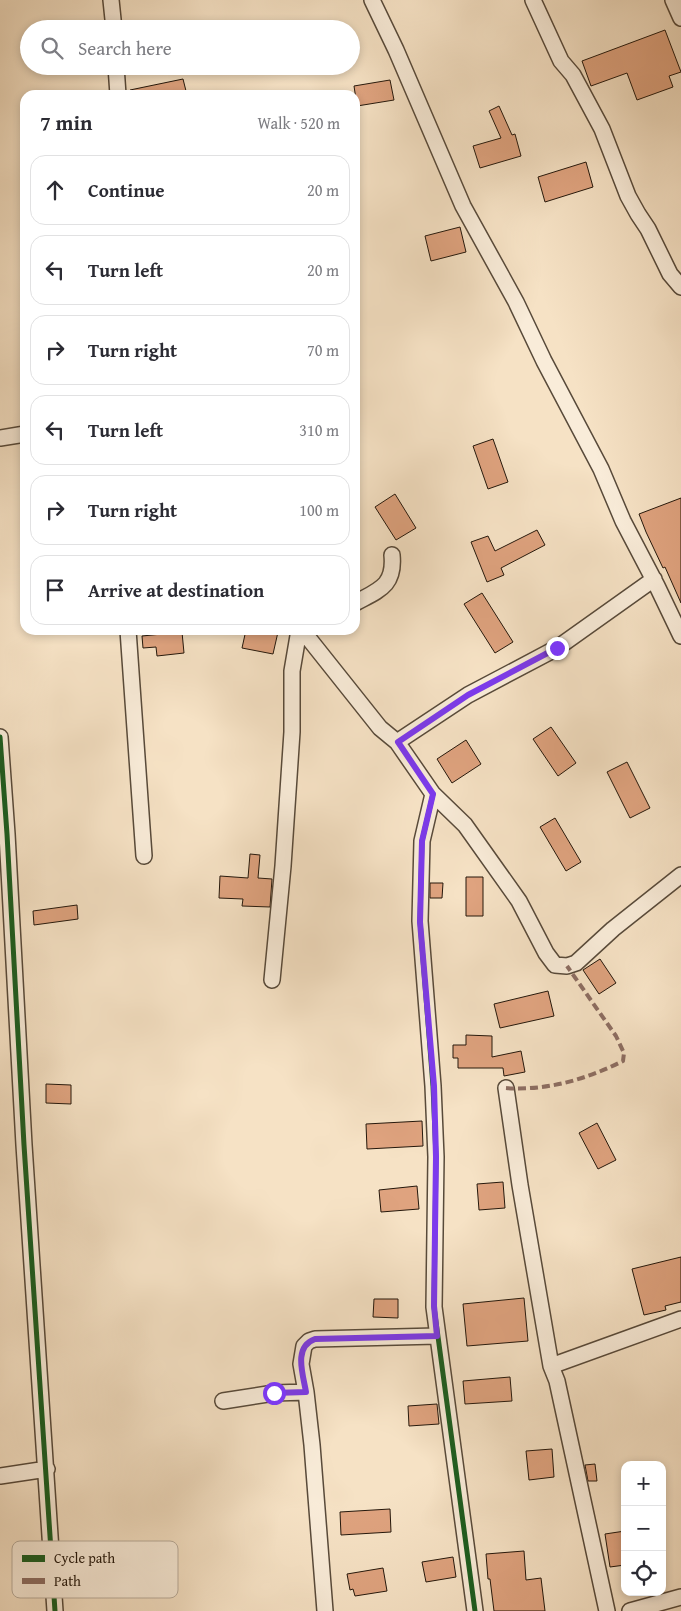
<!DOCTYPE html>
<html lang="en">
<head>
<meta charset="utf-8">
<style>
  :root { --surface:#fff; --page:#f7f7f7; --text:#2b2b33; --muted:#7c7c81; --line:#e1e1e2 }
  body { margin:0; font-family:"Gentium Book Plus",serif; background:var(--page); color:var(--text) }
  .controls { position:absolute; right:15px; bottom:15px; display:grid; overflow:hidden; border-radius:10px; box-shadow:0 2px 8px #0003 }
  .controls button { width:45px; height:45px; display:grid; place-items:center; padding:0; border:0; border-bottom:1px solid var(--line); background:var(--surface); color:var(--text); font:25px sans-serif }
  .stop { position:absolute; width:15px; height:15px; margin:-11px; border:4px solid #7c3aed; border-radius:50%; background:#fff }
  .stop.end { background:#7c3aed; border-color:#fff; box-shadow:0 1px 5px #0008 }
  .list { margin:0; padding:0; list-style:none }
  h2 { display:flex; justify-content:space-between; align-items:center; height:65px; margin:0; padding:0 20px; font-size:21px }
  h2 small { font-size:16px; font-weight:400; color:var(--muted) }
  .list li { display:grid; grid-template-columns:32px 1fr auto; gap:15px; align-items:center; box-sizing:border-box; height:70px; margin:0 10px 10px; padding:0 10px; border:1px solid var(--line); border-radius:15px }
  .list b { display:block; font-size:19px; white-space:nowrap }
  .list em { font-size:16px; font-style:normal; color:var(--muted) }
  .icon { flex:none; width:28px; height:28px; fill:none; stroke:currentColor; stroke-width:2; stroke-linecap:round; stroke-linejoin:round }
  .map { position:relative; flex:none; width:681px; height:1611px; overflow:hidden }
  .search { position:absolute; background:var(--surface); box-shadow:0 2px 8px #0003; left:20px; top:20px; width:340px; height:55px; display:flex; align-items:center; gap:12px; box-sizing:border-box; padding:0 18px; border-radius:28px; color:var(--muted); font-size:19px }
  .panel { position:absolute; background:var(--surface); box-shadow:0 2px 8px #0003; left:20px; top:90px; width:340px; height:545px; border-radius:15px }
  .map>svg:first-child { display:block }
</style>
</head>
<body>
<div class="map">
<svg width="681" height="1611" viewBox="0 0 681 1611">
  <rect width="100%" height="100%" fill="#f6e2c5"/>
  <filter id="stains"><feTurbulence type="fractalNoise" baseFrequency=".004" numOctaves="4"/><feColorMatrix values="0 0 0 0 .2 0 0 0 0 .09 0 0 0 0 .02 0 0 0 .5 -.17"/></filter>
  <radialGradient id="worn" r=".72"><stop offset=".6" stop-color="#630" stop-opacity="0"/><stop offset="1" stop-color="#630" stop-opacity=".3"/></radialGradient>
  <path fill="#dfa37f" stroke="#24170b" d="M665 30 681 72 669 76 673 87 637 100 627 73 591 86 582 61Z
    M183 79 187 95H130V90Z
    M390 80 394 100 357 106 354 86Z
    M499 106 512 135 515 134 521 156 480 168 473 146 501 138 489 111Z
    M586 162 593 187 545 202 538 177Z
    M460 227 466 252 431 261 425 236Z
    M493 439 508 482 488 489 473 446Z
    M395 494 416 528 396 540 375 507Z
    M681 498V603L665 567 663 568 646 532 639 514Z
    M537 530 545 545 501 568 504 575 487 582 471 542 488 536 495 551Z
    M482 593 513 642 495 653 464 604Z
    M246 630H266L278 632 273 654 242 648Z
    M182 632 184 653 157 656 156 647 143 648 142 636Z
    M551 727 576 763 558 776 533 739Z
    M466 740 481 764 452 783 437 759Z
    M627 762 650 808 630 818 607 772Z
    M555 818 581 862 566 871 540 827Z
    M250 854 260 855 258 878 272 879 270 907 242 906 243 899 219 898 220 876 248 878Z
    M466 877H483V916H466Z
    M430 883H443L442 898H430Z
    M77 905 78 919 34 925 33 911Z
    M600 959 616 983 599 994 583 970Z
    M548 991 554 1016 500 1028 494 1004Z
    M466 1035 492 1036V1057L521 1051 525 1072 504 1076 503 1068H458V1058H453V1045H466Z
    M46 1084 71 1085V1104L46 1103Z
    M422 1121 423 1146 367 1149 366 1124Z
    M597 1123 616 1160 598 1169 579 1133Z
    M503 1182 505 1208 479 1210 477 1184Z
    M417 1186 419 1209 381 1212 379 1190Z
    M681 1257V1302L665 1306 666 1310 644 1315 632 1269Z
    M524 1298 528 1341 467 1346 463 1304Z
    M374 1299H398V1318L373 1317Z
    M510 1377 512 1401 465 1404 463 1381Z
    M437 1404 439 1424 409 1426 408 1406Z
    M552 1449 554 1477 529 1480 526 1451Z
    M595 1464 597 1481H588L585 1465Z
    M390 1509 391 1532 341 1535 340 1512Z
    M625 1531V1565L610 1567 605 1534Z
    M524 1551 526 1580 541 1578 545 1611H494L490 1579H488L486 1554Z
    M453 1557 456 1577 426 1582 422 1562Z
    M383 1568 387 1591 355 1596 353 1589 350 1590 347 1574Z"/>
  <g fill="none" stroke-linecap="round" stroke-linejoin="round">
    <g stroke="#584a3a" stroke-width="18">
      <path id="minor" d="M111 0 114 29
        M372 0 396 50 463 206 516 302 544 361 601 469 623 521 657 586 681 636
        M533 0 561 61 573 75 602 129 628 196 638 214 648 229 670 274 681 287
        M673 0 681 18
        M116 66 118 95
        M0 438 25 434
        M355 603C379 590 395 586 392 555
        M128 630 144 856
        M302 630 380 728 397 742 433 794 465 825 519 901 546 953 555 965 567 966 576 963 613 929 681 875
        M0 737 7 834 24 1145 55 1611
        M397 742 468 695 557 648 654 579
        M433 794 422 841 420 921 433 1086 436 1157 434 1307 475 1611
        M272 980 283 866 292 732V671L299 630
        M506 1088 520 1185 551 1366
        M223 1401 274 1393 306 1392
        M0 1476 47 1469
        M325 1611 312 1445 306 1392 301 1364 304 1346 309 1341 315 1339 437 1336
        M607 1611 557 1381 551 1366 681 1319
        M630 1611 681 1597"/>
    </g>
    <use href="#minor" stroke="#f9ecd9" stroke-width="15"/>
    <path stroke="#8d6e63" stroke-width="4" stroke-dasharray="8 4" stroke-linecap="butt" d="M506 1088C547 1091 587 1079 623 1061L624 1053 616 1036 567 966"/>
    <g stroke="#f9ecd9" stroke-width="8">
      <path id="cycleway" d="M0 737 7 834 24 1145 55 1611
        M433 794 422 841 420 921 433 1086 436 1157 434 1307 475 1611"/>
    </g>
    <use href="#cycleway" stroke="#1b5e20" stroke-width="5"/>
  </g>
  <g fill="none" stroke-linecap="round" stroke-linejoin="round">
    <path stroke="#7c3aed" stroke-width="6" d="M274 1393 306 1392C303 1374 293 1347 315 1339L437 1336 434 1306 436 1157 434 1086 420 922 422 841 433 794 398 742 468 695 557 648"/>
  </g>
  <rect x="12" y="1541" width="166" height="57" rx="8" fill="#f9ecd9" stroke="#b9ac9b" stroke-width="1"/>
  <rect x="22" y="1555" width="23" height="7" fill="#1b5e20"/>
  <rect x="22" y="1578" width="23" height="6" fill="#8d6e63"/>
  <g font-size="14" fill="#24170b">
    <text x="54" y="1563">Cycle path</text>
    <text x="54" y="1586">Path</text>
  </g>
  <rect width="100%" height="100%" filter="url(#stains)"/>
  <rect width="100%" height="100%" fill="url(#worn)"/>
</svg>
<div class="controls">
<button>+</button>
<button>−</button>
<button><svg class="icon" aria-label="locate" viewBox="0 0 24 24"><circle cx="12" cy="12" r="6"/><path d="M12 2v4M12 18v4M2 12h4M18 12h4"/></svg></button>
</div>
<div class="stop" style="left:274px;top:1393px"></div>
<div class="stop end" style="left:557px;top:648px"></div>
<div class="search"><svg class="icon" aria-label="search" viewBox="0 0 24 24"><circle cx="10" cy="10" r="6"/><path d="M15 15l6 6"/></svg>Search here</div>
<section class="panel">
<h2>7 min<small>Walk · 520 m</small></h2>
<ul class="list">
<li><svg class="icon" aria-label="ahead" viewBox="0 0 24 24"><path d="M12 20V5M6 11l6-6 6 6"/></svg><div><b>Continue</b></div><em>20 m</em></li>
<li><svg class="icon" aria-label="left" viewBox="0 0 24 24"><path d="M17 20v-9H6M10 6l-5 5 5 5"/></svg><div><b>Turn left</b></div><em>20 m</em></li>
<li><svg class="icon" aria-label="right" viewBox="0 0 24 24"><path d="M7 20v-9h11M14 6l5 5-5 5"/></svg><div><b>Turn right</b></div><em>70 m</em></li>
<li><svg class="icon" aria-label="left" viewBox="0 0 24 24"><path d="M17 20v-9H6M10 6l-5 5 5 5"/></svg><div><b>Turn left</b></div><em>310 m</em></li>
<li><svg class="icon" aria-label="right" viewBox="0 0 24 24"><path d="M7 20v-9h11M14 6l5 5-5 5"/></svg><div><b>Turn right</b></div><em>100 m</em></li>
<li><svg class="icon" aria-label="arrive" viewBox="0 0 24 24"><path d="M6 21V4h12l-3 4 3 4H6"/></svg><div><b>Arrive at destination</b></div></li>
</ul>
</section>
</div>
</body>
</html>
